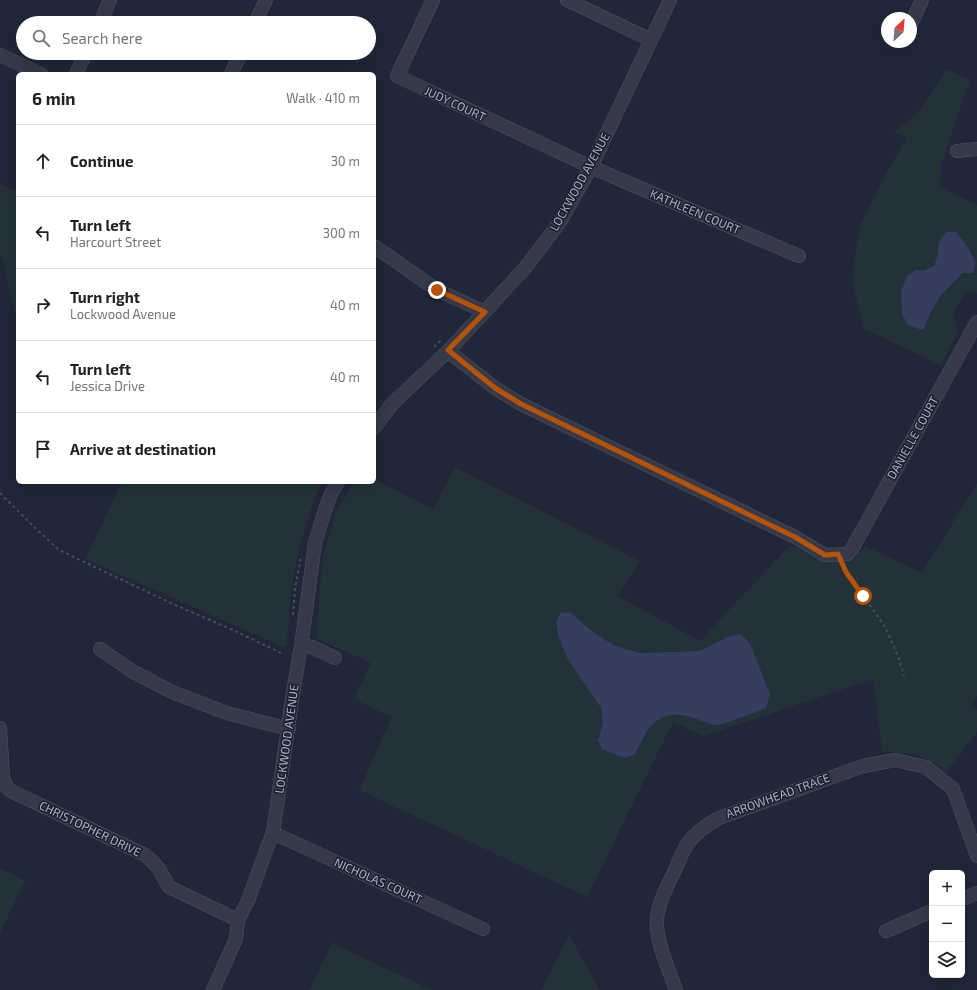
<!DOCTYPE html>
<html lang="en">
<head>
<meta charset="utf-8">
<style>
  :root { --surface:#fff; --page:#f2f2f2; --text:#202124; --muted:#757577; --line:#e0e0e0 }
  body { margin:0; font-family:"Exo 2",sans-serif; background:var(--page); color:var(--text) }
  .controls { position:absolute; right:12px; bottom:12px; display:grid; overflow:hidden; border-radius:6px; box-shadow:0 4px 16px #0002 }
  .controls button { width:36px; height:36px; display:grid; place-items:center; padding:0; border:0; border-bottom:1px solid var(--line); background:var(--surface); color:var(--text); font:20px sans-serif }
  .compass { position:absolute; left:881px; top:12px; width:36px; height:36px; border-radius:50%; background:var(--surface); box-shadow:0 4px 16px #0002; rotate:26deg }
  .stop { position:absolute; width:12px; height:12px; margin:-9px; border:3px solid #b45309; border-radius:50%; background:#fff }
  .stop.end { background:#b45309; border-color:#fff; box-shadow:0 1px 4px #0008 }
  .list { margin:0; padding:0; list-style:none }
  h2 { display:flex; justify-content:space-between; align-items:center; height:52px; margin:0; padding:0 16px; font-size:17px }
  h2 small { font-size:13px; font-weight:400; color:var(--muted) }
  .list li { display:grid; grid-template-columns:26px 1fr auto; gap:12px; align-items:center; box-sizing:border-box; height:72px; padding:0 16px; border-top:1px solid var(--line) }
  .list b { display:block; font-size:15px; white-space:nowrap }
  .list p { margin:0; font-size:13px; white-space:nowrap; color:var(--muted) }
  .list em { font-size:13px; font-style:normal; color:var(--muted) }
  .icon { flex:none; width:22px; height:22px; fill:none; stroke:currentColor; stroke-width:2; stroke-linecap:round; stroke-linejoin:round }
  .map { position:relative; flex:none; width:977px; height:990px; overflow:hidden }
  .search { position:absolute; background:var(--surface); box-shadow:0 4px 16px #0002; left:16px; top:16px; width:360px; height:44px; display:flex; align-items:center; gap:10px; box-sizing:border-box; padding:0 14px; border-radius:22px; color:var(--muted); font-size:15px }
  .panel { position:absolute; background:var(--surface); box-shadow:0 4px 16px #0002; left:16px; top:72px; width:360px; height:412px; border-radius:6px }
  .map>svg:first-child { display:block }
</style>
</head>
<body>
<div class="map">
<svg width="977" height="990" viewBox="0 0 977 990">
  <rect width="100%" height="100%" fill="#212638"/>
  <path fill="#233239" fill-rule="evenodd" d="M946 69 970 80 942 162 940 187 977 205V293L966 292 953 313 958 331 941 365 864 329 852 283 859 228 888 170 907 138 894 132 916 115 933 91ZM956 232 967 246 976 262 940 296 930 314 924 329 916 270 923 271 934 266 937 257 939 242Z
    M0 184 18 192V328L3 260 0 255Z
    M455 467 640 561 618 596 700 641 790 545 827 562 854 558 865 546 922 573 977 483V695L971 708 977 710V732L946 772C923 753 911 753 882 752L873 679 704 736 673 722 587 897 359 790 392 717 354 699 371 663 316 639 323 556 336 512 354 482H374V479L433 509ZM556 622 592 631 613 645 639 653 700 651 727 637 740 634 750 643 770 694 718 725C702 720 673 708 658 719 649 725 640 745 635 755L598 740 603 723 601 708 567 658 558 635Z
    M122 482H322C308 513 299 545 293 579 290 602 289 625 286 648L85 559Z
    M0 868 25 880 0 934Z
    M569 935 600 990H541Z
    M332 943 432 990H309Z"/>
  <path fill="#353e5f" d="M946 232H956L967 246 976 262 973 273H963L940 296 930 314 924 329H919L908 325 902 314 901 291 908 275 916 270 923 271 934 266 937 257 939 242Z
    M561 612 571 613 592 631 613 645 639 653 700 651 727 637 740 634 750 643 770 694 766 708C758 711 723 725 717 725 708 724 699 719 691 717 656 708 648 728 635 755L624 758 602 749 598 740 603 723 601 708 567 658 558 635 556 622Z"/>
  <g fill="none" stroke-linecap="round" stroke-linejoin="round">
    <g stroke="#4f5363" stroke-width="14">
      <path id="minor" d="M433 0 397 76 591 167 799 256
        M567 0 651 40
        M100 23 110 0
        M255 23 266 0
        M911 24 922 0
        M0 55 41 74
        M76 74 86 53
        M231 74 241 53
        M957 151 977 149
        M374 246 437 290 485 312
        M448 351 495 388 521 404 795 537 825 555 847 554 852 549 977 322
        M374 428 392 404 448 351 525 268 560 222 591 167 670 0
        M301 645 312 647 335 658
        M100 649 132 671 172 692 227 713 289 729
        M0 728 3 777 6 786 11 791 145 855 153 862 159 869 169 887 238 920
        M273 833 483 929
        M962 899 977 893
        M886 931 932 911
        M213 990 236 939 238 920 248 901 268 845 273 833 293 693 302 640 315 543 325 510 331 494 338 482
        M676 990C669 970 659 949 657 928 655 907 667 887 676 868 680 859 683 850 688 843 696 832 708 824 719 818L863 766 895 760 926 767 953 789 977 856"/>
    </g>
    <path stroke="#414f56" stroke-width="2" stroke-dasharray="3 3" stroke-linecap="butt" d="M434 347 442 339
      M0 493 32 525 59 550 175 605 233 630 283 654
      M843 565 846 572 884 625 898 656 904 676
      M293 615 295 589 301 556"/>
    <use href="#minor" stroke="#353948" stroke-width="13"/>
  </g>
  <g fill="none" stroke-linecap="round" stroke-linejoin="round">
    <path stroke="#b45309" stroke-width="5" d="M437 290 485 312 448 350 495 388 521 404 795 537 825 555 838 554 846 572 863 596"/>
  </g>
  <g text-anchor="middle" stroke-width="3" stroke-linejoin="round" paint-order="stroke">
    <g font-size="12" fill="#afb3c5" stroke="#1a1e2d">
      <text transform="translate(455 104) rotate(25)" y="4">JUDY COURT</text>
      <text transform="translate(580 182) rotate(-61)" y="4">LOCKWOOD AVENUE</text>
      <text transform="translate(695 212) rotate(23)" y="4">KATHLEEN COURT</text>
      <text transform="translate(913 438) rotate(-61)" y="4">DANIELLE COURT</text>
      <text transform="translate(287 739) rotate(-82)" y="4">LOCKWOOD AVENUE</text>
      <text transform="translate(778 796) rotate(-20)" y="4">ARROWHEAD TRACE</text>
      <text transform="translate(90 829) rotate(26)" y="4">CHRISTOPHER DRIVE</text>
      <text transform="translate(378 881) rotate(24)" y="4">NICHOLAS COURT</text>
    </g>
  </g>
</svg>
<div class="controls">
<button>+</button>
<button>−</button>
<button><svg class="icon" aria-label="layers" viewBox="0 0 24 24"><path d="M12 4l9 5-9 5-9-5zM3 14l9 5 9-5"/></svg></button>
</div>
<svg class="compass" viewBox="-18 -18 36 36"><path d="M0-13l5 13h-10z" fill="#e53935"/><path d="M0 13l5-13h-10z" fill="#757577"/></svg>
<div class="stop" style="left:863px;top:596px"></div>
<div class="stop end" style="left:437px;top:290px"></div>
<div class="search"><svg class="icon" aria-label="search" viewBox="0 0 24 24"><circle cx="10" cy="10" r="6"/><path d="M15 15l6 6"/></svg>Search here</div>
<section class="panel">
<h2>6 min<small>Walk · 410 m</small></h2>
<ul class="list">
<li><svg class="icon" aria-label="ahead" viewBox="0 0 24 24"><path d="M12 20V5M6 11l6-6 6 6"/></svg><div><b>Continue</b></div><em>30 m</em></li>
<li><svg class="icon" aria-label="left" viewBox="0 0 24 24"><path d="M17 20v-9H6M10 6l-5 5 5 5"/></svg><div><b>Turn left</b><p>Harcourt Street</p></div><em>300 m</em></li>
<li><svg class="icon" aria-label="right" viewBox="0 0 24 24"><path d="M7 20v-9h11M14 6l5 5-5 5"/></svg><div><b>Turn right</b><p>Lockwood Avenue</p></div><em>40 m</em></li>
<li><svg class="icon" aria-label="left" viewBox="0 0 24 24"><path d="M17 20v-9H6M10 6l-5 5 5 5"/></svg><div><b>Turn left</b><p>Jessica Drive</p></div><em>40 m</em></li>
<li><svg class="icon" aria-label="arrive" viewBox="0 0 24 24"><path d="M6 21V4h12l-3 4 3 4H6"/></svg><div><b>Arrive at destination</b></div></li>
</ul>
</section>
</div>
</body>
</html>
